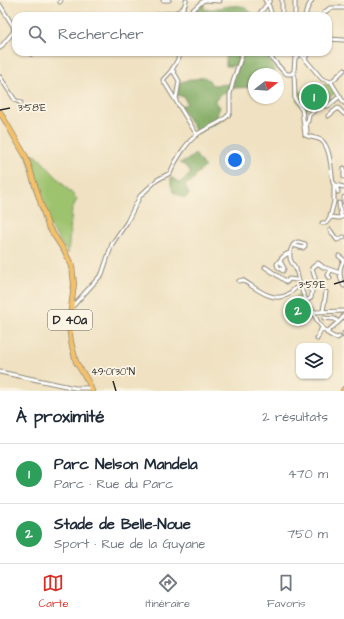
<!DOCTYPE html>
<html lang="fr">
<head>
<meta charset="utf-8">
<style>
  :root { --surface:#fff; --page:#f6f6f7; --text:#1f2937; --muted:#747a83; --line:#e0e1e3; --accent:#d93025 }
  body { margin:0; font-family:"Architects Daughter",sans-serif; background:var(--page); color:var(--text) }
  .controls { position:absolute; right:12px; bottom:12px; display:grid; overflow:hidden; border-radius:8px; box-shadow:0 1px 3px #0004 }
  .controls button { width:36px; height:36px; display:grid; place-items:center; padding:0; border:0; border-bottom:1px solid var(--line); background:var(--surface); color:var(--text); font:20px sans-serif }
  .compass { position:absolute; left:248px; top:68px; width:36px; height:36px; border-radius:50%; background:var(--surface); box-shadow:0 1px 3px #0004; rotate:73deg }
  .you { position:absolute; left:235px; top:160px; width:14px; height:14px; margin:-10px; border:3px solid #fff; border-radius:50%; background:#1a73e8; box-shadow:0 0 0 6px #1a73e833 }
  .badge { display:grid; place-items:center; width:26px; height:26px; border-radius:50%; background:var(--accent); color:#fff; font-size:13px; font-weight:700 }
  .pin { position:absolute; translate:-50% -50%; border:2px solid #fff; box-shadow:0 1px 4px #0006 }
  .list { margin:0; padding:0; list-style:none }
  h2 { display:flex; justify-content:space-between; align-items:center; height:52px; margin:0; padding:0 16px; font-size:17px }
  h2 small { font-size:13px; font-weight:400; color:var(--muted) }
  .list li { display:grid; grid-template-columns:26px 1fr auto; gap:12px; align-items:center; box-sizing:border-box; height:60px; padding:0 16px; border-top:1px solid var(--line) }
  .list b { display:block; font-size:15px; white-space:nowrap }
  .list p { margin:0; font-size:13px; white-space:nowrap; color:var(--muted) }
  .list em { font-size:13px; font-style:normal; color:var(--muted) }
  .icon { flex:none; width:22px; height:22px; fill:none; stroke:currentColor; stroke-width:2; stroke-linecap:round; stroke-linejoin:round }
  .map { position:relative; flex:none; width:344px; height:391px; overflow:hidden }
  .search { position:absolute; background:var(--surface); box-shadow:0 1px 3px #0004; left:12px; right:12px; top:12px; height:44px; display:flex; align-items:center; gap:10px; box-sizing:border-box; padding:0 14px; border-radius:12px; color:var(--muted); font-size:15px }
  .sheet { height:172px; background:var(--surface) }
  nav { display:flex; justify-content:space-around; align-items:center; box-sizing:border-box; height:56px; border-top:1px solid var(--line); background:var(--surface); font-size:11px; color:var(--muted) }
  nav a { display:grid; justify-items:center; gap:2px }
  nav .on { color:var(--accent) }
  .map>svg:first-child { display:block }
</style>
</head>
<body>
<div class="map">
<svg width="344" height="391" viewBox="0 0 344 391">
  <rect width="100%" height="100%" fill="#fcf5e5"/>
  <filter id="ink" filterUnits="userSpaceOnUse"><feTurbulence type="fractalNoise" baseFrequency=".025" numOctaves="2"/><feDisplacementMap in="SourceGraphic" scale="8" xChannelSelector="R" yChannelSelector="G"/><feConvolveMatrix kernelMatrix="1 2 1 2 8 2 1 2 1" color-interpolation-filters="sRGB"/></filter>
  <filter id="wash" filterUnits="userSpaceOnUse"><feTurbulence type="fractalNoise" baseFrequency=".012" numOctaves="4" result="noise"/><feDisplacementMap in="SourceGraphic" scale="16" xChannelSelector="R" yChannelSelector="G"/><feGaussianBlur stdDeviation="0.9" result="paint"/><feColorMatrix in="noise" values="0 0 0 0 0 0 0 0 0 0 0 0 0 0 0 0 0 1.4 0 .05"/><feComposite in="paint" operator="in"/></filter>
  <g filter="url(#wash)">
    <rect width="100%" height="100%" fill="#efe1c1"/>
    <path fill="#9ec36e" stroke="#64774c" d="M327 83 331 85 335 93 329 97 332 101 327 105 320 104 316 107 313 104 305 111 296 99 297 98V88L301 93 305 90 307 93 317 85 320 88Z
      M26 152 37 156 77 199 72 209 68 254 48 223Z
      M299 295 313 317 298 326 284 305Z"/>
    <path fill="#7ea961" stroke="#546a46" d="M204 4V9C211 11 230 4 240 6 246 7 251 13 256 16H205L201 14 198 16H193L195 12Z
      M218 52H243L238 60 235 73 236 66H226V53Z
      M244 52H265C270 58 273 66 276 74H254V87L233 88 234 78Z
      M204 77 209 80 212 85 232 84 230 92 222 93 215 101 220 107 217 115 222 120 197 133 180 106 187 104 184 97 177 95 180 82Z
      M195 154 205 167 194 176 195 179 185 185 189 195 184 198 173 192 171 185V177L180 183 191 173 186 166 179 163 186 161Z"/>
  </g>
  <g filter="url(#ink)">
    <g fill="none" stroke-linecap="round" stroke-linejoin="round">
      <g stroke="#8d8676" stroke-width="5">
        <path id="minor" d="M163 0H169
          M204 0 220 1
          M265 0 269 6 272 16
          M282 0V16
          M295 0V16
          M60 2 61 0
          M0 5 13 26 14 31 0 48
          M324 13 330 8H344
          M153 16C163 11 185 18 186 0
          M186 16 204 0
          M258 16 270 0
          M305 16 307 9 312 0
          M328 39 344 40
          M29 52 31 54
          M182 52 172 70 163 80 197 135
          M266 52 283 71 287 74H291L294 71 295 58
          M298 52 295 55V58L300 54
          M299 52 322 79 331 82 344 103
          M305 59 308 52
          M172 69 179 81 176 99
          M294 71 295 99 302 110 305 135C310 138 316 137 321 140 331 147 331 171 333 183L335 185 344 187
          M0 77 15 100 21 103
          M331 82 344 70
          M328 116 338 108 344 114
          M305 135 307 131 306 123 308 121 309 115 321 105 328 106 340 96
          M344 168V177
          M336 185 338 192
          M344 197V202
          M339 203 341 217
          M330 217 334 202V183
          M322 223H326L331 217 339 218 344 216
          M330 230 337 240 344 237
          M293 245 303 248 305 246V244L298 242C293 243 289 251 290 257 290 262 294 265 296 269 297 273 298 277 299 281 301 289 304 297 308 305
          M339 256 344 260
          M344 260C338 269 339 277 344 286
          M280 261 284 268 283 271 278 267 277 264C281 259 284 254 290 253
          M265 267 287 282 289 279 296 280
          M315 278 312 268 318 263 323 267 340 273
          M330 278 328 275 331 270
          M239 281 242 280C255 287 271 303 287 295 292 293 294 287 300 286
          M301 288 306 287 312 291 311 298 306 301
          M72 307 102 274 112 244 127 222 140 196 157 180 170 173C175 161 187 141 199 133 210 126 223 123 230 113V94L234 78 243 52
          M323 311 326 292
          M315 312 344 311
          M313 313 308 305 314 311
          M314 314C318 324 326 335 337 338L339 337
          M324 318 335 319 338 322
          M327 333C332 325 341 323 344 315
          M344 333V336
          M317 339 322 327
          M0 372 75 388H90"/>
      </g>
      <g stroke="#8d8676" stroke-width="6">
        <path id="major" d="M0 112 26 157 48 226 65 252 72 266 74 284 69 325 71 342 76 362 89 383 92 391
          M343 391 344 389"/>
      </g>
      <use href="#minor" stroke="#fff" stroke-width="3"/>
      <use href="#major" stroke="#f4c16a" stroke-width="4.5"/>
    </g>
  </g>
  <path fill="none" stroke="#2b2b2b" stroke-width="1.5" d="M0 110 10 108M334 284 344 281M113 381 116 391"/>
  <g text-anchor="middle" stroke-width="3.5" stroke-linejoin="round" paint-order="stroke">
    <rect fill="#fcf5e5" stroke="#6a6863" stroke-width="1" x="48" y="310" width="44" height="20" rx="3"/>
    <g font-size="12" font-weight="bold" fill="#2b2b2b">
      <text x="70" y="324">D 40a</text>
    </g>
  </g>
  <g font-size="10" text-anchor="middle" fill="#2b2b2b" stroke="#fcf5e5" stroke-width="3.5" stroke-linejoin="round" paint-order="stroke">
    <text x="32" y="111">3°58'E</text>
    <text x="312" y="288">3°59'E</text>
    <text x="113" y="375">49°01'30"N</text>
  </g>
</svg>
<div class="controls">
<button><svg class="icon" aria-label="layers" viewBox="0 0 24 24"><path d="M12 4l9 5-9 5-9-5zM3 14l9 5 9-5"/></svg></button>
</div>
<svg class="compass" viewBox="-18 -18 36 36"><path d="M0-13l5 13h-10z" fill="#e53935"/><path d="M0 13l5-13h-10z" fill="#747a83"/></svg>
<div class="you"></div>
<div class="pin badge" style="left:314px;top:97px;background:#2e9e5b">1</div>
<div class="pin badge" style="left:298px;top:311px;background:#2e9e5b">2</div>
<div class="search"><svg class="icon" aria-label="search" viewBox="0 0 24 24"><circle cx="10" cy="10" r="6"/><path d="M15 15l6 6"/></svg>Rechercher</div>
</div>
<section class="sheet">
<h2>À proximité<small>2 résultats</small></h2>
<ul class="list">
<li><span class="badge" style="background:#2e9e5b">1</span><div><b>Parc Nelson Mandela</b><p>Parc · Rue du Parc</p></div><em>470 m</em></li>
<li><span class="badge" style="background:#2e9e5b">2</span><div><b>Stade de Belle-Noue</b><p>Sport · Rue de la Guyane</p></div><em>750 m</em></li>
</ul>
</section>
<nav>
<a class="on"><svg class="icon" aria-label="map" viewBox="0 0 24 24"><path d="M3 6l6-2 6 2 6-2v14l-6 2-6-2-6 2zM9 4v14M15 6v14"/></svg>Carte</a>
<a><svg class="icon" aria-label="directions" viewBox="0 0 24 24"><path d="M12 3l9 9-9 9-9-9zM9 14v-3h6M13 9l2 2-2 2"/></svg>Itinéraire</a>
<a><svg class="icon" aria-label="saved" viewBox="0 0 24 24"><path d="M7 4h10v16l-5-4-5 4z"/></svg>Favoris</a>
</nav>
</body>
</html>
